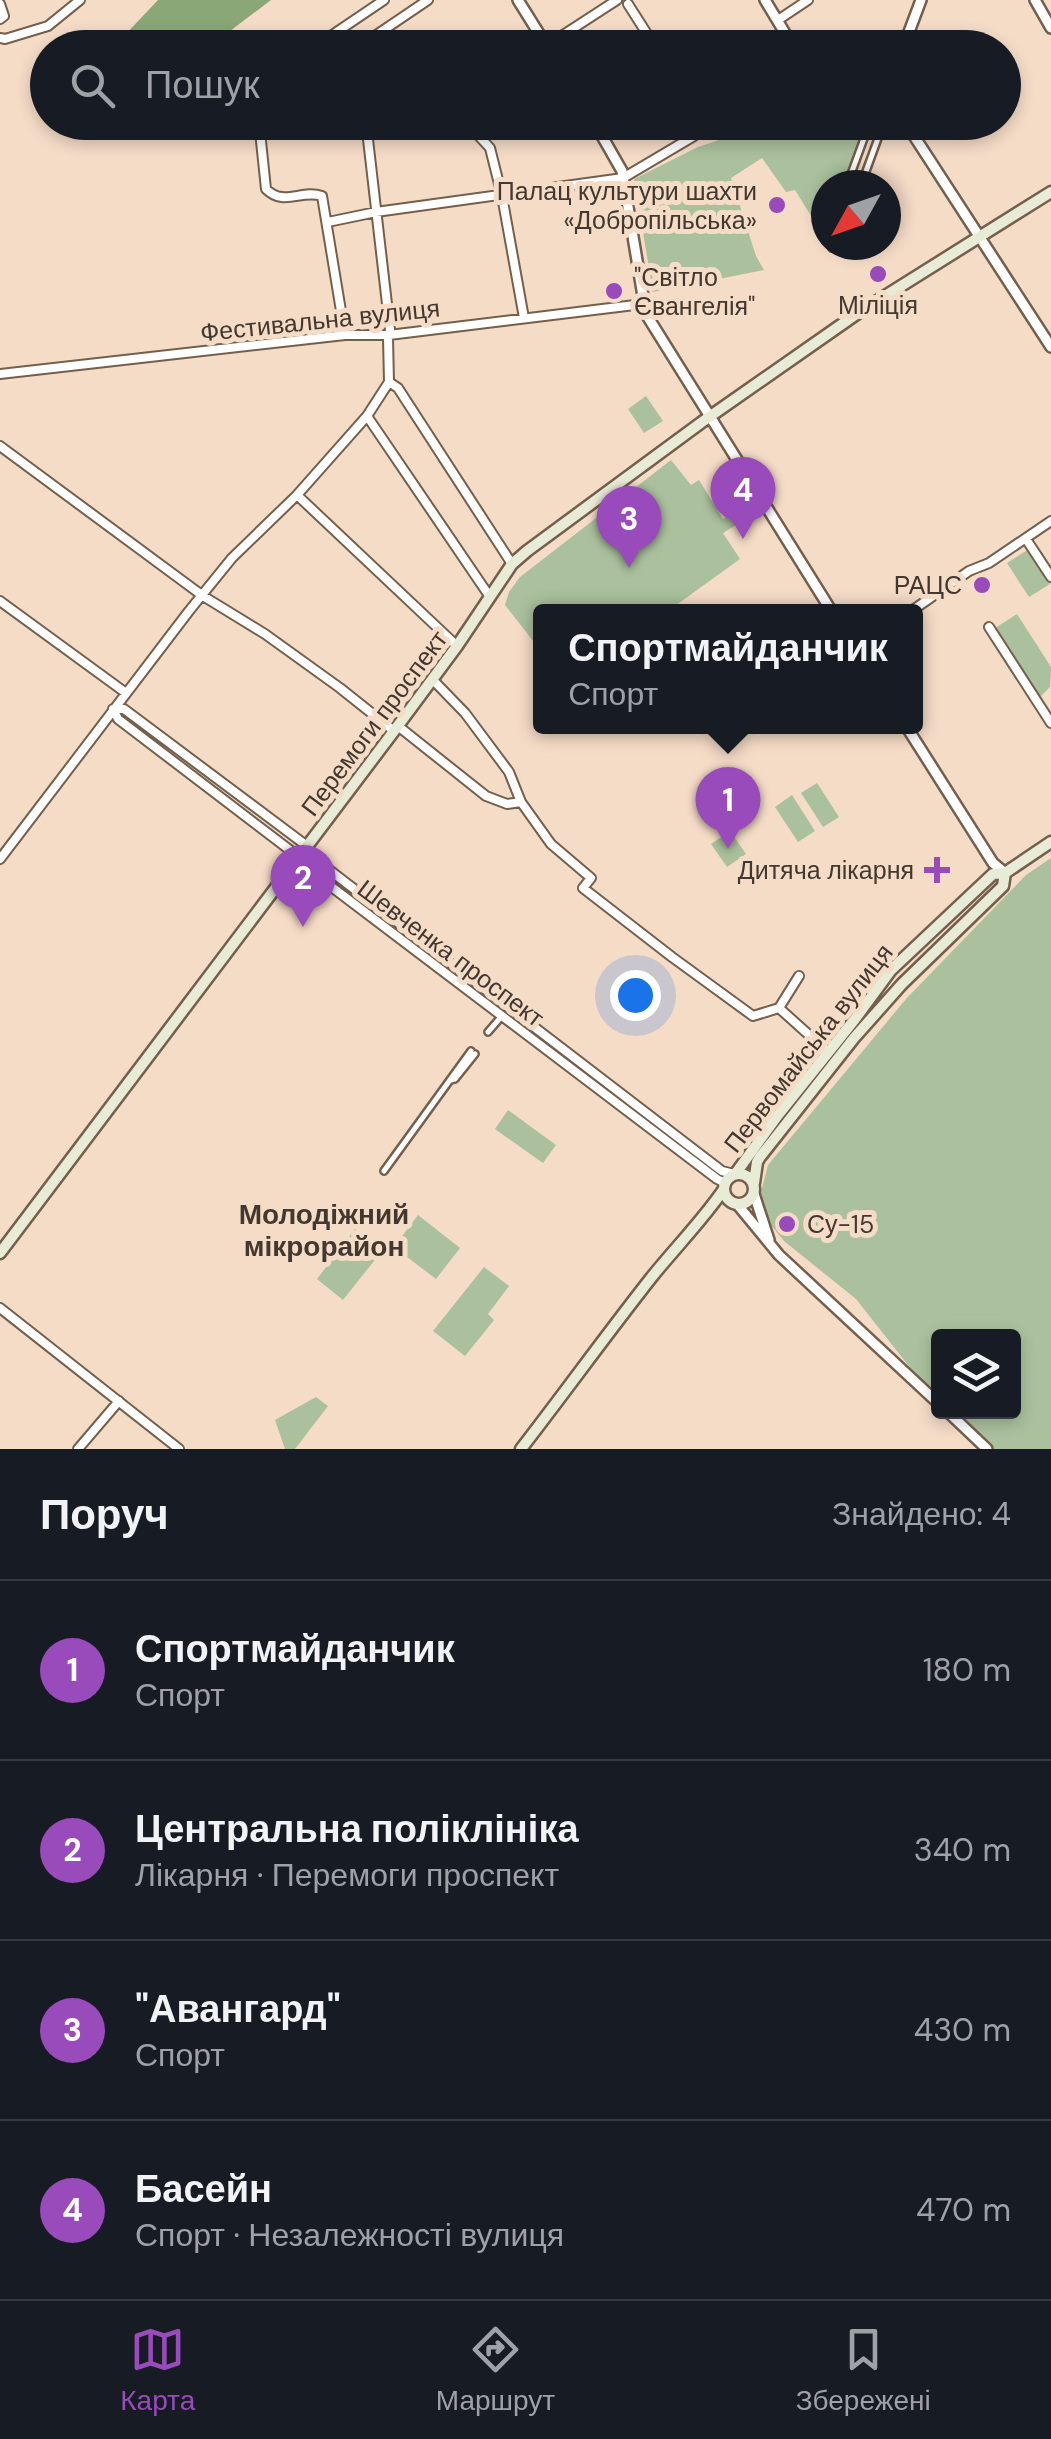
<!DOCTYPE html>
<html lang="uk">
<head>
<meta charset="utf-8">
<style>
  :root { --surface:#171b24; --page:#20242c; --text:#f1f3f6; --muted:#9ea1a6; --line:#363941; --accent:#994abb }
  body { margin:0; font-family:"DM Sans",sans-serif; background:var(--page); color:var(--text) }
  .controls { position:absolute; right:30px; bottom:30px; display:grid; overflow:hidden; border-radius:10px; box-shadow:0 5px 15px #0003 }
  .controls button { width:90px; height:90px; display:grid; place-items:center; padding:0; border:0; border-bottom:2px solid var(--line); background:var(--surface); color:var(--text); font:50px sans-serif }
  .compass { position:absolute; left:811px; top:170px; width:90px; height:90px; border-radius:50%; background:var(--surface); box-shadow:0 5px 15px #0003; rotate:230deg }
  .you { position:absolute; left:635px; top:995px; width:35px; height:35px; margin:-25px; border:8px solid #fff; border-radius:50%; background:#1a73e8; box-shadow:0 0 0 15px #1a73e833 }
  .badge { display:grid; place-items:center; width:65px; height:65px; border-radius:50%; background:var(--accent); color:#fff; font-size:32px; font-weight:700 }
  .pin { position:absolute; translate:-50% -82px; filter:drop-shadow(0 2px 5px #0008) }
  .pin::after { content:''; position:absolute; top:52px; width:35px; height:30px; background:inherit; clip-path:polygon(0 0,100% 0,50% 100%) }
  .popup { position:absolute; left:533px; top:604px; width:390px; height:130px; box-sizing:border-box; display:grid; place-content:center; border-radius:10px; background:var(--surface); filter:drop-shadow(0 2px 8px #0005); font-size:32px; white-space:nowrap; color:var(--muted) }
  .popup b { font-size:38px; color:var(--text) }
  .popup::after { content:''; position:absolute; left:50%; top:100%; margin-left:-20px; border:20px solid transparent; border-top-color:var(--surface) }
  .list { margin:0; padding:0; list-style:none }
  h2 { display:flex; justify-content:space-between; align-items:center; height:130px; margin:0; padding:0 40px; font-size:42px }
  h2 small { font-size:32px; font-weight:400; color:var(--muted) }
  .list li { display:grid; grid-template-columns:65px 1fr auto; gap:30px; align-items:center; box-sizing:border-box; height:180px; padding:0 40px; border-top:2px solid var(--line) }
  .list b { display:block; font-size:38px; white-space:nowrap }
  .list p { margin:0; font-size:32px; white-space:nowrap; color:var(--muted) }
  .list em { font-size:32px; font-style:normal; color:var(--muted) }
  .icon { flex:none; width:55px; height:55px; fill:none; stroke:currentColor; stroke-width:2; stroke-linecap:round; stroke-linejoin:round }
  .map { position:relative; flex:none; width:1051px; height:1449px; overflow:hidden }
  .search { position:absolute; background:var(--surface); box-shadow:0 5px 15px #0003; left:30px; right:30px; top:30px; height:110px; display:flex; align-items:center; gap:25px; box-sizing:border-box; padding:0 35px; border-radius:55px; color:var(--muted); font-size:38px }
  .sheet { height:850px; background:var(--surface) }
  nav { display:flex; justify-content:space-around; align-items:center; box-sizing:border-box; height:140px; border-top:2px solid var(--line); background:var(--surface); font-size:28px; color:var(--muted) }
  nav a { display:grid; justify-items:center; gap:5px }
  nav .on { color:var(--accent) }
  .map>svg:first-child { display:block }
</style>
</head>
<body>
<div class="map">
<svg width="1051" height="1449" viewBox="0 0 1051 1449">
  <rect width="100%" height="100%" fill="#f5dcc7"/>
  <path fill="#abc19d" d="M748 122 864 123 842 185H826V232H821L795 190 786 192 762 158 731 178 756 256 764 270 653 292 634 179 698 147 719 140Z
    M646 396 663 421 644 433 628 409Z
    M671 460 691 485 699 480 723 519 741 508 747 518 723 533 740 559 668 611 540 612V650L505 605 509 592 520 577Z
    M1029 549 1050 584 1029 597 1007 563Z
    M1017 614 1051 667 1050 687 1039 698 995 628Z
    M817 783 839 817 823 827 801 793Z
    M792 795 815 831 798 842 775 807Z
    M730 831 746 854 727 867 711 844Z
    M1051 858V1449H987L948 1412H1014V1336H938V1403L856 1299 784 1241 767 1220 760 1196 768 1165 906 999 1026 875Z
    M508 1110 556 1145 543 1163 495 1129Z
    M418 1215 460 1248 436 1279 394 1247Z
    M355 1229 382 1251 343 1300 317 1279Z
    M484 1267 509 1286 488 1314 494 1320 465 1356 433 1331Z
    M316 1397 328 1406 295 1449H285L275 1420Z"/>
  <path fill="#8aa777" d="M158 0H271L209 47H143L128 41 124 36Z"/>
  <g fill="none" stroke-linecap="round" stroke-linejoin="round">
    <g stroke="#745f4c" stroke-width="10">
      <path id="pedestrian" d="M847 185 870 122
        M861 185 884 122
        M830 245 832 248 836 245
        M488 1032 501 1017
        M451 1080 455 1079 475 1054
        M384 1171 471 1051"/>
    </g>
    <g stroke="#745f4c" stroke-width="12">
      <path id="minor" d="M0 4 4 16 0 19
        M628 4 656 48
        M778 20 808 0
        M0 38 5 39 48 26 80 0
        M313 48 384 0
        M357 48 428 0
        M543 48 617 0
        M259 122 266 189C284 207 301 189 322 196L345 335
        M366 122 390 330 388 338 389 382 398 388 512 564
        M466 122 490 148 502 196 524 318
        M328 222 376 212 623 178 694 136 701 127 702 122
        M0 374 345 335H389L643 304
        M367 416 490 597
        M0 446 203 596 265 634 340 688 394 731
        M297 495 457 646
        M1026 539 1051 577
        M0 601 126 693
        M910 612 969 571 989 563 1051 521
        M989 627 1051 723
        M432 679 465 713 509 772 521 802 551 844 591 878 583 888 672 957 753 1016 779 1008 828 1052
        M113 709H124L307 846 315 859 722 1171 734 1174
        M113 709 118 719 299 857 308 869 717 1179 725 1183
        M398 726 486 796 507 804 521 802
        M0 859 189 611 232 558 297 495 367 416 389 382
        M779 1008 799 976
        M0 1308 179 1449
        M78 1449 119 1401"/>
    </g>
    <g stroke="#745f4c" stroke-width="14">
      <path id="tertiary" d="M518 0 548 48
        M765 0 794 48
        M1035 0 1051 28
        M903 48 921 0
        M594 122 622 171 646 314 832 612
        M905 122 1051 347
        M906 726 993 863 1005 873
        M754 1194 769 1240
        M737 1204 779 1255 938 1403
        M948 1412 987 1449"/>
    </g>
    <g stroke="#745f4c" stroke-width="15">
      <path id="secondary" d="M736 1173 778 1115 855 1019 891 970 993 874 1005 873 1051 842
        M724 1189a15 15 0 1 1 30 0a15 15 0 1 1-30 0Z
        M754 1183 757 1162 760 1157 854 1038 902 984 1003 886 1005 873
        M0 1253 394 731 457 646 512 564 527 551 702 422 858 313 1051 192
        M521 1449C565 1392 607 1334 651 1278 675 1248 702 1221 724 1189"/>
    </g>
    <use href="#pedestrian" stroke="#fff" stroke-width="5"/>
    <use href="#minor" stroke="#fff" stroke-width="8"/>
    <use href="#tertiary" stroke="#fff" stroke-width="9"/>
    <use href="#secondary" stroke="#e8ebd5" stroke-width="10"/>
  </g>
  <g fill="#994abb" stroke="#f5dcc7" stroke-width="4">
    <circle cx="777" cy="205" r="10"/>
    <circle cx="878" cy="274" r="10"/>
    <circle cx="614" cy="291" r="10"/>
    <circle cx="982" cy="585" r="10"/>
    <path d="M932 855h10v10h10v10h-10v10h-10v-10h-10v-10h10z"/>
    <circle cx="787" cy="1224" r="10"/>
  </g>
  <g text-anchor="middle" stroke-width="10" stroke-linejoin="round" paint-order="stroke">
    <g font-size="25" fill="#42382f" stroke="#f5dcc7" text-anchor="end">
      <text x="757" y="200">Палац культури шахти<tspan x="757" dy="29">«Добропільська»</tspan></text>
      <text x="634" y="286" text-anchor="start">"Світло<tspan x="634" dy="29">Євангелія"</tspan></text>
      <text x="878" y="314" text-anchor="middle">Міліція</text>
      <text x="962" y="594">РАЦС</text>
      <text x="914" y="879">Дитяча лікарня</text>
      <text x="807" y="1233" text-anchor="start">Су-15</text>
    </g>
    <g font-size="25" fill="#42382f" stroke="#f5dcc7">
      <text transform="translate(320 320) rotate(-6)" y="9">Фестивальна вулиця</text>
      <text transform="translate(374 723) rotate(-53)" y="9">Перемоги проспект</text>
      <text transform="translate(451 953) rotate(37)" y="9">Шевченка проспект</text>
      <text transform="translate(808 1048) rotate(-52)" y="9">Первомайська вулиця</text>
    </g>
    <g font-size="28" font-weight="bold" fill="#42382f" stroke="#f5dcc7">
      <text x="324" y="1224">Молодіжний<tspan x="324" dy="32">мікрорайон</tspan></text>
    </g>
  </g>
</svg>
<div class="controls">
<button><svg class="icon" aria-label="layers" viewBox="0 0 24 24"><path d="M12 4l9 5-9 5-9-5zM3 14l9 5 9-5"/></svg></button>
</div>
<svg class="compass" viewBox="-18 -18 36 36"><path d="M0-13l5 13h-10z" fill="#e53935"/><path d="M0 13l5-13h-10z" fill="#9ea1a6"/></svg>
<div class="you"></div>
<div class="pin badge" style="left:728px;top:849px">1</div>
<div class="popup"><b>Спортмайданчик</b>Спорт</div>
<div class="pin badge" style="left:303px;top:927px">2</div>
<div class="pin badge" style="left:629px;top:568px">3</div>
<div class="pin badge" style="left:743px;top:539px">4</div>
<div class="search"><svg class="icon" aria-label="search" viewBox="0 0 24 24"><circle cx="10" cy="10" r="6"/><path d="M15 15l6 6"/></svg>Пошук</div>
</div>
<section class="sheet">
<h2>Поруч<small>Знайдено: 4</small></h2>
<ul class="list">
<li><span class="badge">1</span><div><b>Спортмайданчик</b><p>Спорт</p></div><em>180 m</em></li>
<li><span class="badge">2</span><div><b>Центральна поліклініка</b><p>Лікарня · Перемоги проспект</p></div><em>340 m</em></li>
<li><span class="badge">3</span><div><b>&quot;Авангард&quot;</b><p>Спорт</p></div><em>430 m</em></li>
<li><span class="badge">4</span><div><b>Басейн</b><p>Спорт · Незалежності вулиця</p></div><em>470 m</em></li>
</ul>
</section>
<nav>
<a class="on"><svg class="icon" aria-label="map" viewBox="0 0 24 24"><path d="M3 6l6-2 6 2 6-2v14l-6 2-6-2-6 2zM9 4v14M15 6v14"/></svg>Карта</a>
<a><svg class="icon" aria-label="directions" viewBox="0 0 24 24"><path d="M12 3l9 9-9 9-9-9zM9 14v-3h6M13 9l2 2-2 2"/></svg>Маршрут</a>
<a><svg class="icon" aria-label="saved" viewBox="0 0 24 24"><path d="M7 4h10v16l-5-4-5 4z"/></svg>Збережені</a>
</nav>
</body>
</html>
